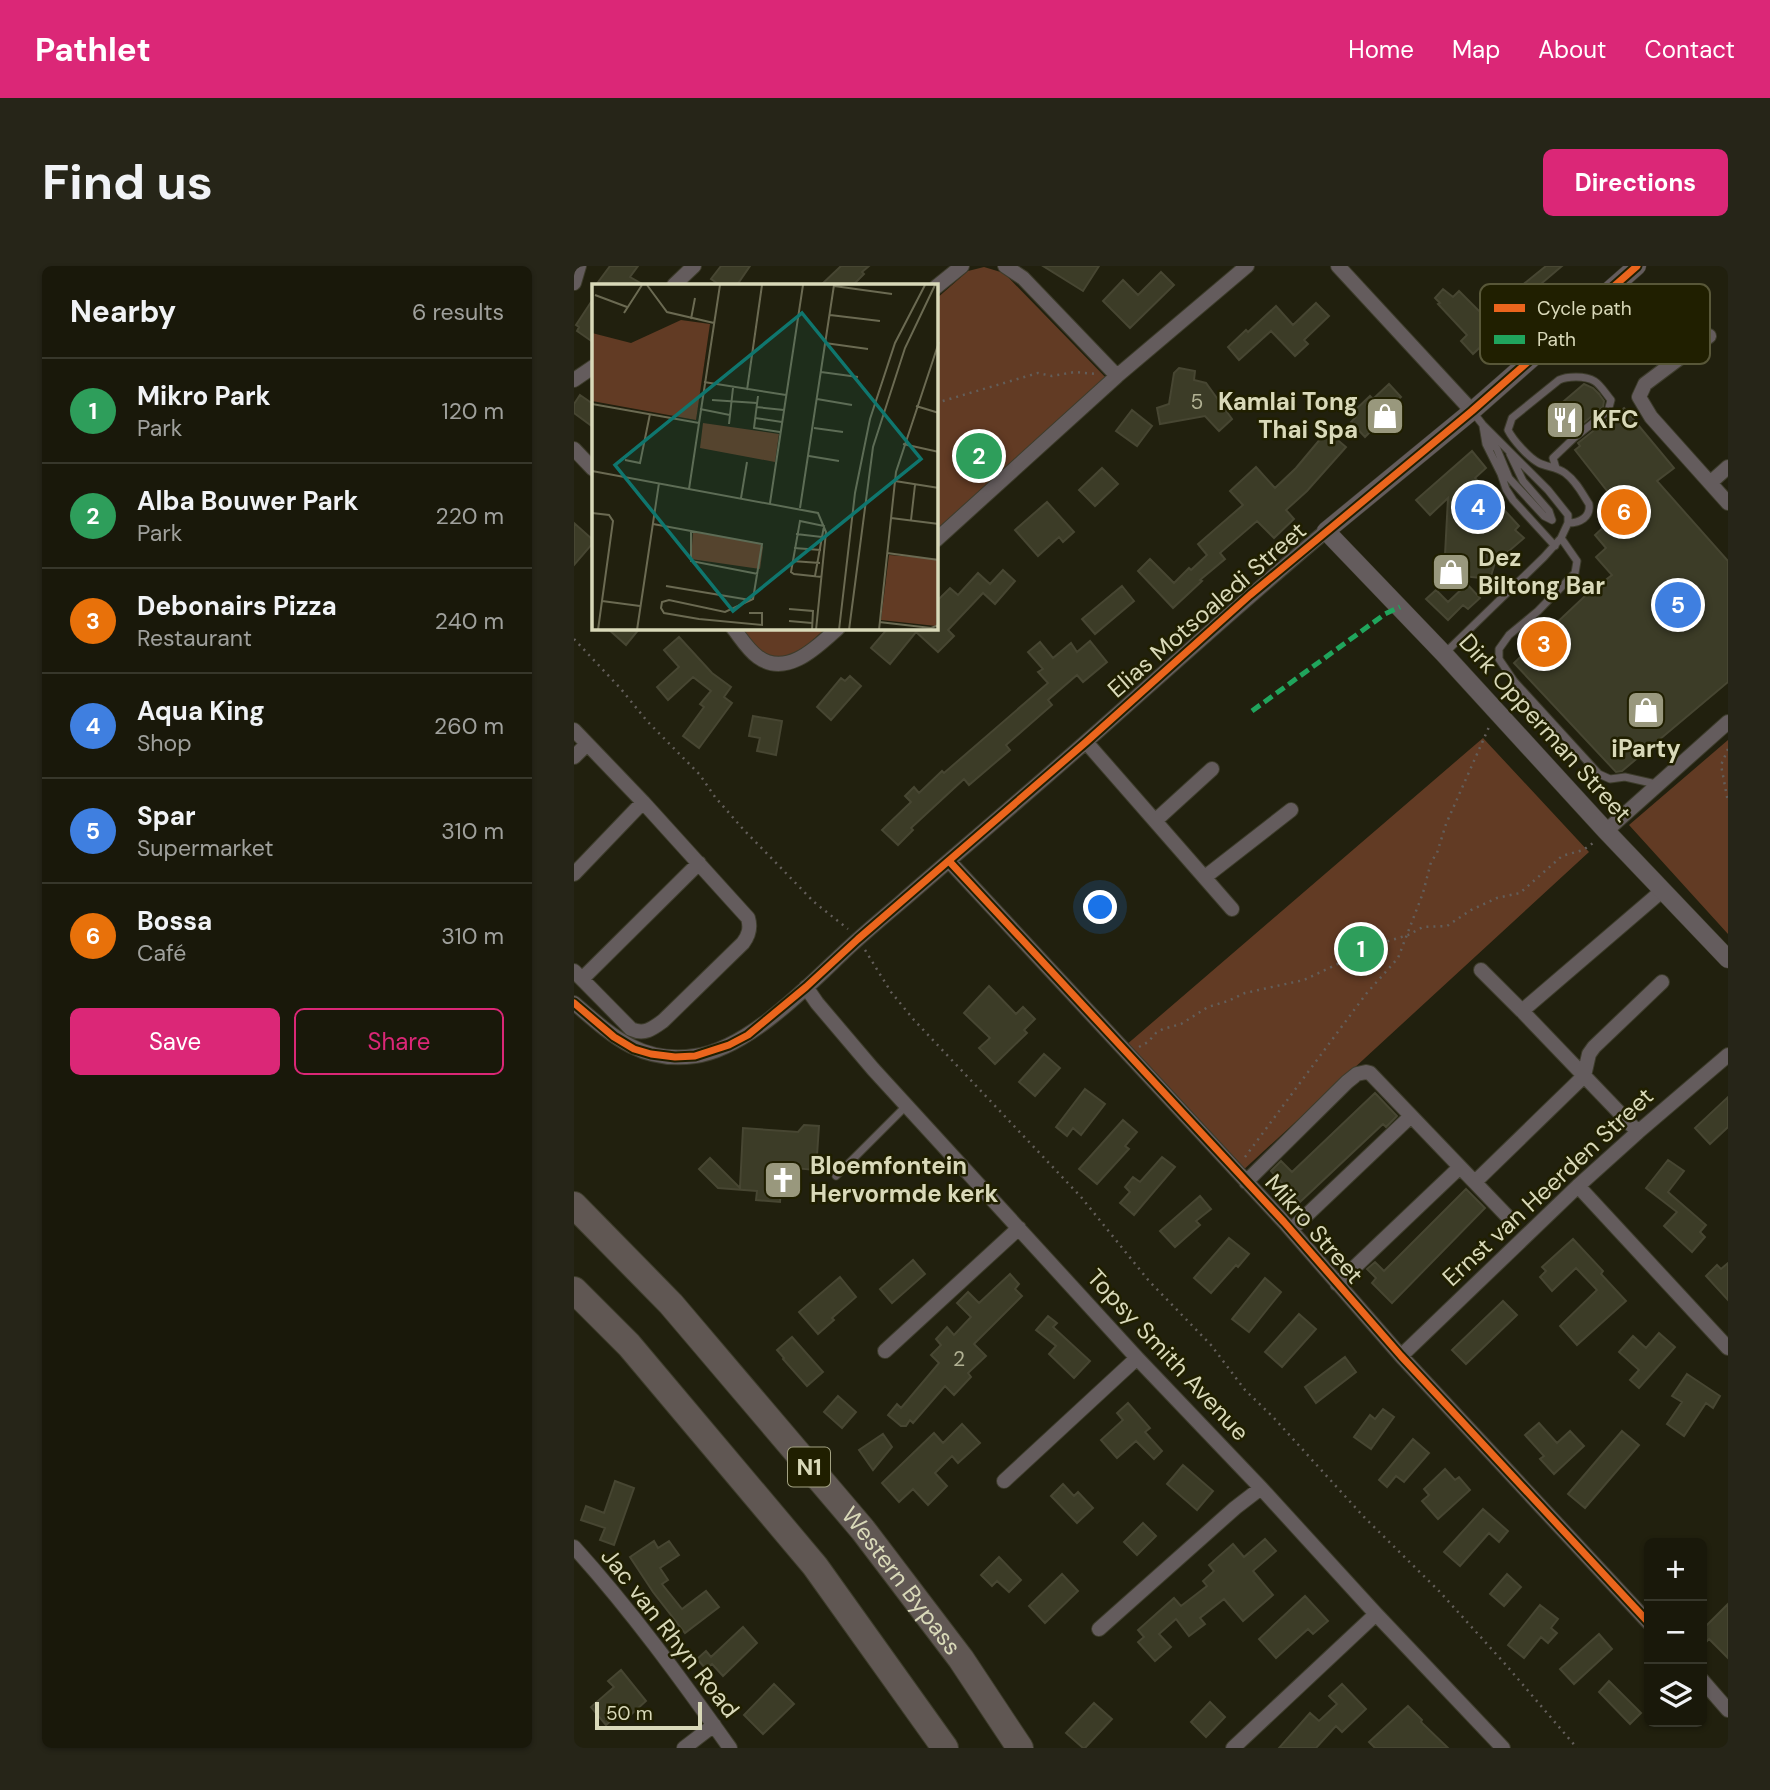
<!DOCTYPE html>
<html lang="en">
<head>
<meta charset="utf-8">
<style>
  :root { --surface:#19180a; --page:#262518; --text:#f1f3f6; --muted:#9fa09c; --line:#37372b; --accent:#db2777 }
  body { margin:0; font-family:"DM Sans",sans-serif; background:var(--page); color:var(--text) }
  .controls { position:absolute; right:21px; bottom:21px; display:grid; overflow:hidden; border-radius:10px; box-shadow:0 2px 5px #0004 }
  .controls button { width:63px; height:63px; display:grid; place-items:center; padding:0; border:0; border-bottom:2px solid var(--line); background:var(--surface); color:var(--text); font:35px sans-serif }
  .scale { position:absolute; left:21px; bottom:18px; width:107px; box-sizing:border-box; padding-left:7px; border:4px solid #d9d9b9; border-top:0; font-size:19px; line-height:24px; white-space:nowrap; color:#d9d9b9; -webkit-text-stroke:5px #201f00; paint-order:stroke }
  .you { position:absolute; left:527px; top:642px; width:24px; height:24px; margin:-18px; border:5px solid #fff; border-radius:50%; background:#1a73e8; box-shadow:0 0 0 10px #1a73e833 }
  .badge { display:grid; place-items:center; width:46px; height:46px; border-radius:50%; background:var(--accent); color:#fff; font-size:23px; font-weight:700 }
  .pin { position:absolute; translate:-50% -50%; border:4px solid #fff; box-shadow:0 2px 7px #0006 }
  .list { margin:0; padding:0; list-style:none }
  h2 { display:flex; justify-content:space-between; align-items:center; height:91px; margin:0; padding:0 28px; font-size:30px }
  h2 small { font-size:23px; font-weight:400; color:var(--muted) }
  .list li { display:grid; grid-template-columns:46px 1fr auto; gap:21px; align-items:center; box-sizing:border-box; height:105px; padding:0 28px; border-top:2px solid var(--line) }
  .list b { display:block; font-size:26px; white-space:nowrap }
  .list p { margin:0; font-size:23px; white-space:nowrap; color:var(--muted) }
  .list em { font-size:23px; font-style:normal; color:var(--muted) }
  .actions { display:flex; gap:14px; padding:21px 28px }
  .actions a { flex:1; padding:16px 0; border:2px solid var(--accent); border-radius:10px; text-align:center; font-size:24px; color:var(--accent) }
  .actions .main { background:var(--accent); color:#fff }
  .icon { flex:none; width:38px; height:38px; fill:none; stroke:currentColor; stroke-width:2; stroke-linecap:round; stroke-linejoin:round }
  .map { position:relative; flex:none; width:1154px; height:1482px; overflow:hidden; border-radius:10px }
  header { display:flex; align-items:center; gap:42px; box-sizing:border-box; height:98px; padding:0 35px; background:var(--accent); color:#fff }
  header strong { font-size:33px }
  nav { display:flex; gap:38px; margin-inline-start:auto; font-size:24px }
  .intro { display:flex; align-items:center; justify-content:space-between; box-sizing:border-box; height:168px; padding:0 42px }
  h1 { margin:0; font-size:49px }
  .button { padding:18px 32px; border-radius:10px; background:var(--accent); color:#fff; font-size:24px; font-weight:700 }
  main { display:flex; gap:42px; padding:0 42px }
  aside { flex:1; background:var(--surface); border-radius:10px; box-shadow:0 2px 5px #0004 }
  .map>svg:first-child { display:block }
</style>
</head>
<body>
<header>
<strong>Pathlet</strong>
<nav><a>Home</a><a>Map</a><a>About</a><a>Contact</a></nav>
</header>
<div class="intro"><h1>Find us</h1><a class="button">Directions</a></div>
<main>
<aside>
<h2>Nearby<small>6 results</small></h2>
<ul class="list">
<li><span class="badge" style="background:#2e9e5b">1</span><div><b>Mikro Park</b><p>Park</p></div><em>120 m</em></li>
<li><span class="badge" style="background:#2e9e5b">2</span><div><b>Alba Bouwer Park</b><p>Park</p></div><em>220 m</em></li>
<li><span class="badge" style="background:#e8710a">3</span><div><b>Debonairs Pizza</b><p>Restaurant</p></div><em>240 m</em></li>
<li><span class="badge" style="background:#3f7fe0">4</span><div><b>Aqua King</b><p>Shop</p></div><em>260 m</em></li>
<li><span class="badge" style="background:#3f7fe0">5</span><div><b>Spar</b><p>Supermarket</p></div><em>310 m</em></li>
<li><span class="badge" style="background:#e8710a">6</span><div><b>Bossa</b><p>Café</p></div><em>310 m</em></li>
</ul>
<div class="actions"><a class="main">Save</a><a>Share</a></div>
</aside>
<div class="map">
<svg width="1154" height="1482" viewBox="0 0 1154 1482">
  <rect width="100%" height="100%" fill="#21200e"/>
  <path fill="#623b24" d="M410 1 430 7 535 115 362 265V33L394 5Z
    M160 362H252C236 376 213 402 189 389 180 385 168 370 160 362Z
    M909 472 1015 586 666 907 551 780Z
    M1154 474V668L1055 559Z"/>
  <path fill="#3c3c27" stroke="#474632" stroke-width="2" d="M36 0H64L56 11 70 19H22Z
    M147 0H176L163 19H146L137 13Z
    M267 0H295L288 6 290 8 279 19H247Z
    M469 0H525L509 25Z
    M972 0H988L968 17 982 34 963 49 956 40 938 54 937 52 899 88 887 75 893 69 864 38 866 37 861 32 869 23 879 31 885 25 910 50Z
    M587 6 600 19 556 62 529 35 549 14 564 29Z
    M19 33V76L3 65 5 61 2 59Z
    M742 37 755 50 730 74 734 78 721 90 697 65 665 94 654 81 672 64 674 66 702 40 719 59Z
    M605 102 621 105 620 114 632 117 658 153 645 165 631 150 586 158 583 142 595 138 600 107Z
    M815 118 827 131 818 139 825 147 809 162 805 157 791 171 777 156 782 151 778 147 796 130 799 133Z
    M1010 118 1019 122 1025 128 1030 135 1029 141 996 168 977 146Z
    M6 129 19 138V161L0 147V138Z
    M1050 142 1100 202 1083 215 1154 295V416L1048 505 1042 506 940 397 1011 330 1038 309 1022 291 1032 282 1021 269 1048 244 1001 184 1006 180 1004 177 1038 150 1040 145 1042 148Z
    M558 144 578 160 563 180 542 165Z
    M753 165 772 181 733 225 712 244 720 253 700 272 683 255 646 287 651 293 626 314 628 315 599 342 564 305 576 293 600 317 615 302 617 304 633 289 624 278 669 239 656 225 682 201 701 222 722 202Z
    M898 185 912 202 901 212 945 260 941 264 950 272 921 297 916 313 870 308 874 232 856 249 842 234Z
    M528 202 544 218 521 240 505 224Z
    M473 236 500 266 489 276 485 271 464 290 441 264Z
    M0 257 19 274V277L0 299Z
    M429 304 441 315 421 338 409 327 374 364 380 370 364 386 342 366 316 398 297 382 314 362H362V336L376 322 384 329 404 307 416 318Z
    M893 318 906 332 894 343 889 339 874 354 852 333 862 324 874 336Z
    M548 320 560 335 521 368 508 353Z
    M33 362H66L52 379Z
    M105 371 138 407 157 421 150 431 158 437 125 482 109 470 130 441 126 438 137 425 119 411 94 434 83 421 105 401 90 384Z
    M516 375 533 396 509 416 503 409 474 434 478 439 432 479 436 484 395 519 390 513 337 562 339 564 324 579 308 564 337 536 331 530 340 521 345 527 368 505 370 507 474 417 464 406 469 403 454 386 466 376 479 392 497 377 503 386Z
    M276 410 287 420 257 454 243 441 267 412 271 415Z
    M179 450 208 455 202 489 183 485 186 472 175 470Z
    M415 720 442 748 449 741 461 753 450 764 453 767 421 798 405 782 416 772 390 747Z
    M470 788 486 802 461 830 445 816Z
    M511 823 531 838 507 869 499 862 493 870 482 861Z
    M801 827 823 850 812 861 809 858 726 936 697 905 707 895 718 906Z
    M1154 831V861L1136 878 1121 862Z
    M549 854 563 866 551 880 555 883 523 918 505 903Z
    M230 859 245 860 242 904 208 901 206 936 182 934 183 925 144 922 125 903 136 892 166 922 169 862 224 866Z
    M588 891 601 901 560 949 546 937 556 926 551 921 559 911 566 916Z
    M1094 894 1110 905 1094 926 1132 959 1126 966 1131 971 1118 986 1090 960 1103 946 1072 922Z
    M892 923 911 942 818 1037 798 1017 802 1012 793 1003 801 996 810 1005Z
    M626 930 637 943 622 955 626 959 601 981 586 965Z
    M655 972 675 988 664 1001 662 999 637 1027 620 1012Z
    M999 973 1029 1005 1027 1008 1052 1035 1003 1079 986 1060 1023 1024 1002 1002 978 1025 966 1011 972 1005 968 1001Z
    M339 994 351 1008 318 1037 306 1023Z
    M1154 997V1034L1132 1010 1143 999 1147 1003Z
    M436 1008 445 1018 441 1023 448 1030 400 1078 412 1090 394 1107 397 1111 380 1129 371 1120 339 1157 336 1154 332 1160H327L314 1149 323 1138 327 1142 365 1097 357 1089 367 1079 362 1073 373 1061 380 1069 397 1051 383 1037 394 1026 405 1037Z
    M266 1011 282 1031 258 1052 260 1054 244 1068 225 1046Z
    M691 1012 707 1026 675 1066 658 1053Z
    M929 1035 943 1049 892 1098 878 1084Z
    M725 1048 742 1063 708 1101 691 1086Z
    M474 1050 483 1057 479 1061 516 1095 500 1112 475 1088 482 1080 462 1064Z
    M1085 1067 1101 1081 1065 1122 1056 1114 1065 1104 1045 1086 1059 1070 1072 1082Z
    M218 1071 249 1106 233 1120 209 1093 210 1092 203 1084Z
    M771 1091 782 1106 742 1137 731 1121Z
    M1113 1108 1146 1130 1139 1142 1132 1137 1110 1170 1093 1158 1108 1136 1098 1130Z
    M264 1130 282 1146 268 1162 250 1146Z
    M554 1137 576 1162 571 1166 588 1185 580 1193 562 1175 543 1192 527 1174 549 1154 543 1147Z
    M809 1143 820 1151 797 1183 780 1171 796 1149 801 1153Z
    M965 1157 983 1177 996 1165 1010 1180 980 1208 966 1193 970 1190 951 1169Z
    M388 1158 406 1177 384 1197 378 1190 361 1207 373 1220 354 1239 339 1223 325 1236 308 1217 360 1167 369 1177Z
    M1048 1165 1065 1179 1011 1242 994 1228Z
    M309 1168 318 1181 299 1204 285 1184Z
    M839 1173 855 1187 830 1216 822 1210 813 1221 805 1214Z
    M609 1199 639 1225 623 1244 593 1218Z
    M871 1203 881 1214 885 1211 896 1224 864 1253 848 1235 855 1229 850 1223Z
    M41 1215 60 1222 40 1279 26 1274 31 1262 7 1254 12 1240 30 1247Z
    M489 1218 500 1230 504 1226 519 1242 503 1257 477 1230Z
    M909 1243 934 1265 925 1276 915 1267 886 1300 870 1286Z
    M569 1257 582 1270 563 1289 550 1276Z
    M691 1273 702 1285 679 1305 699 1329 669 1355 650 1333 626 1352 631 1358 615 1370 602 1353 585 1368 597 1381 581 1395 564 1376 570 1371 564 1364 600 1332 607 1340 633 1320 629 1315 640 1305 635 1299 659 1278 670 1291Z
    M80 1275 84 1282 95 1275 105 1289 86 1302 94 1314 88 1318 108 1343 132 1325 145 1341 111 1367 79 1326 56 1291Z
    M425 1291 447 1314 435 1326 423 1315 418 1320 407 1309Z
    M488 1308 504 1325 471 1357 455 1340Z
    M933 1308 947 1321 930 1340 916 1328Z
    M731 1330 754 1355 739 1368 734 1363 702 1392 685 1373Z
    M1154 1338V1392L1135 1373 1128 1380V1364Z
    M966 1339 984 1353 977 1362 983 1367 974 1377 967 1371 950 1392 934 1379Z
    M169 1361 183 1377 149 1410 138 1398 132 1403 123 1393 132 1385 137 1391Z
    M1025 1368 1038 1383 1000 1418 986 1403Z
    M47 1404 72 1435 52 1453 46 1447 32 1459 17 1441 40 1421 34 1415Z
    M1035 1415 1067 1447 1056 1458 1025 1426Z
    M200 1418 220 1438 189 1468 170 1449Z
    M768 1418 792 1443 768 1466 762 1460 742 1482H705L736 1447 745 1455 763 1438 755 1430Z
    M636 1436 651 1451 632 1471 617 1456Z
    M520 1437 538 1453 511 1482H509L492 1467Z
    M834 1440 848 1454 847 1456 874 1482H801L795 1476Z"/>
  <g fill="none" stroke-linecap="round" stroke-linejoin="round">
    <g stroke="#3d3c2b" stroke-width="9">
      <path id="service" d="M909 160 912 178 927 208 932 223 939 234 981 280
        M911 170 923 183 935 212 970 250 978 254
        M936 188 949 215 975 245 978 254
        M982 202 979 192 1000 172 1034 145 1037 134C1025 119 1023 111 1002 111 996 111 991 111 985 114L938 152 934 164C939 174 955 192 965 197 973 201 983 201 991 207 1002 215 1008 227 1015 238 1017 251 1006 257 994 257
        M987 272 1003 295 1001 307 964 345 935 369 925 383V393L940 415 1025 508 1036 513 1051 511 1082 518
        M870 388 970 291 987 272 994 257V249L974 224 909 159 898 145
        M262 910 332 840"/>
    </g>
    <g stroke="#3d3c2b" stroke-width="16">
      <path id="minor" d="M431 0 449 12 543 110
        M764 0 898 145
        M0 17 5 0
        M100 19 120 0
        M362 21 388 0
        M1135 70 1071 118 1065 131 1077 151 1154 237
        M0 114 19 101
        M0 183 19 203
        M1136 217 1154 201
        M362 274 543 110 673 0
        M159 362C167 372 174 384 184 391 213 412 244 380 264 362
        M0 464 69 536 174 652C177 662 175 669 169 677L89 755C78 763 70 769 57 763L0 705
        M512 476 658 643
        M0 491 13 478
        M582 554 638 503
        M1032 565 1154 456
        M375 595 710 956 827 1090 1075 1357
        M0 608 69 536
        M631 611 717 544
        M907 704 948 745 1089 624
        M8 713 125 597
        M232 721 243 737 299 803 563 1092 687 1222 802 1348 929 1482
        M0 737C37 769 67 798 121 790 173 783 232 722 270 686 288 669 307 653 326 637 388 583 452 529 514 474 593 404 671 333 752 265
        M948 745 1064 866
        M672 916 773 816 783 808 792 806 796 807 933 950
        M901 916 1010 810 1015 788 1020 781 1088 716
        M1004 920 1154 1082
        M717 964 837 850
        M763 1018 886 901
        M311 1085 445 962
        M827 1090 1004 920 1064 866 1154 789
        M430 1215 563 1092
        M0 1281C57 1344 107 1413 156 1482
        M525 1363 661 1242 687 1222
        M1128 1414 1154 1444
        M110 1482 140 1459
        M659 1482 802 1348"/>
    </g>
    <g stroke="#3d3c2b" stroke-width="19">
      <path id="tertiary" d="M1063 0 898 145 752 265 870 388 1032 565 1154 693"/>
    </g>
    <g stroke="#3d3c2b" stroke-width="28">
      <g id="motorway">
        <path id="s1" d="M0 939 97 1038 289 1264 387 1393 446 1482"/>
        <path d="M0 1024 55 1079 241 1300 371 1482"/>
      </g>
    </g>
    <path stroke="#635e5a" stroke-width="2.5" stroke-dasharray="2 5" stroke-linecap="butt" d="M362 137 464 107 478 110 501 106 522 108
      M0 373 47 423 73 455 126 509 141 531 169 563 240 636 274 663
      M1154 483 1147 499 1154 536
      M291 684 317 726 340 754 507 931 575 1015 637 1079 671 1124 699 1151 790 1251 865 1325 932 1399 1003 1482
      M565 781 574 776 582 767 589 763 607 758 634 741 654 735 671 727 730 714 808 677 834 669 849 661 873 660 897 644 923 632 946 627 988 590 1009 584 1022 575
      M671 891 792 728 824 692 849 627 857 596 863 587 872 558 915 461"/>
    <use href="#service" stroke="#645c5d" stroke-width="7"/>
    <use href="#minor" stroke="#645c5d" stroke-width="14"/>
    <use href="#tertiary" stroke="#645c5d" stroke-width="18"/>
    <use href="#motorway" stroke="#605753" stroke-width="26"/>
    <path stroke="#20a55d" stroke-width="5" stroke-dasharray="10 5" stroke-linecap="butt" d="M678 445 811 348 826 341"/>
    <g stroke="#201f00" stroke-width="11">
      <path id="cycleway" d="M375 595 710 956 827 1090 1075 1357
        M0 737 40 771 60 783 77 788 101 791 121 790 155 779 174 769 232 721 284 673 512 476 676 329 898 145 1063 0"/>
    </g>
    <use href="#cycleway" stroke="#eb651d" stroke-width="7"/>
  </g>
  <defs>
    <g id="shop-square" transform="scale(2.0125)"><rect x="-9" y="-9" width="18" height="18" rx="4" fill="#99987d" stroke="#201f00"/><path d="M-5-2.5h2.3a2.7 3.5 0 0 1 5.4 0H5L5.5 6h-11ZM-1.5-2.5h3a1.5 2.3 0 0 0-3 0Z" fill="#fff"/></g>
    <g id="restaurant-square" transform="scale(2.0125)"><rect x="-9" y="-9" width="18" height="18" rx="4" fill="#99987d" stroke="#201f00"/><path d="M-5-6h1v4h1v-4h1v4h1v-4h1v5L-1.5 .5V6h-2V.5L-5-1ZM5-6V6H3V1.5H1.5Q1.5-4 5-6Z" fill="#fff"/></g>
    <g id="church-square" transform="scale(2.0125)"><rect x="-9" y="-9" width="18" height="18" rx="4" fill="#99987d" stroke="#201f00"/><path d="M-1.2-6h2.4v3.5h3.3v2.4h-3.3V6h-2.4V-.1h-3.3v-2.4h3.3Z" fill="#fff"/></g>
  </defs>
  <g fill-rule="evenodd">
    <use href="#shop-square" x="811" y="150"/>
    <use href="#restaurant-square" x="991" y="154"/>
    <use href="#shop-square" x="877" y="306"/>
    <use href="#shop-square" x="1072" y="444"/>
    <use href="#church-square" x="209" y="914"/>
  </g>
  <g text-anchor="middle" stroke-width="5" stroke-linejoin="round" paint-order="stroke">
    <g font-size="21" fill="#b2b294">
      <text x="623" y="143">5</text>
      <text x="385" y="1100">2</text>
    </g>
    <rect fill="#201f00" stroke="#a2a182" stroke-width="2" x="214" y="1181.5" width="42" height="39" rx="5"/>
    <g font-size="23" font-weight="bold" fill="#d9d9b9">
      <text x="235" y="1209">N1</text>
    </g>
    <g font-size="24" font-weight="bold" fill="#d9d9b9" stroke="#201f00" text-anchor="start">
      <text x="784" y="144" text-anchor="end">Kamlai Tong<tspan x="784" dy="28">Thai Spa</tspan></text>
      <text x="1018" y="162">KFC</text>
      <text x="904" y="300">Dez<tspan x="904" dy="28">Biltong Bar</tspan></text>
      <text x="1072" y="491" text-anchor="middle">iParty</text>
      <text x="236" y="908">Bloemfontein<tspan x="236" dy="28">Hervormde kerk</tspan></text>
    </g>
    <g font-size="24" fill="#d9d9b9" stroke="#201f00">
      <text transform="translate(633 344) rotate(-41)" y="8">Elias Motsoaledi Street</text>
      <text transform="translate(971 462) rotate(48)" y="8">Dirk Opperman Street</text>
      <text transform="translate(974 921) rotate(-43)" y="8">Ernst van Heerden Street</text>
      <text transform="translate(740 963) rotate(49)" y="8">Mikro Street</text>
      <text transform="translate(594 1089) rotate(47)" y="8">Topsy Smith Avenue</text>
      <text dy="8" stroke="none"><textPath href="#s1" startOffset="499">Western Bypass</textPath></text>
      <text transform="translate(96 1367) rotate(52)" y="8">Jac van Rhyn Road</text>
    </g>
  </g>
  <g transform="translate(18 18)">
    <rect width="346" height="346" fill="#21200e"/>
    <path d="M89 36 118 40 104 136 0 117V49L39 59ZM111 139 187 150 183 178 108 164ZM101 248 167 259 171 263 168 285 99 275ZM297 271 346 275 344 342 289 336Z" fill="#623b24"/>
    <path fill="none" stroke="#6b6a52" stroke-width="2" d="M55 1 75 28 122 39M242 2 300 10M3 11 35 23M32 29 50 1M238 31 288 37M99 35 103 14M233 59 276 65M229 88 266 93M112 98 194 111M155 106 170 1M166 112 162 144 188 148M225 115 260 121M120 116 165 119M0 120 107 139M324 122 347 129M164 123 192 126M108 125 138 131 137 140M138 131 141 104M163 134 190 138M222 144 251 148M311 160 347 168M217 172 247 177M33 176 48 179 58 130M0 187 226 229 234 248 224 346M303 197 347 204M97 205 128 1M149 214 155 178M178 219 211 1M208 224 242 1M0 229 17 231 21 237 6 346M299 234 347 240M319 236 323 201M61 240 170 260 161 315 133 328 77 316 70 318 69 324 72 329 107 335 170 341V329H157M99 247V277L166 290M204 250 230 253M202 264 229 266M295 269 347 276M200 277 228 279M223 292 232 242 208 237 199 288 202 290 230 293M74 302 158 316M10 317 48 322M197 325 221 327 220 346M197 337 220 339M287 338 339 344 347 341M45 346 67 199M247 346 263 209 278 135 303 59 333 1M257 346 281 163 313 64 343 1M287 346 304 188 347 58"/>
    <path fill="#0f766e" fill-opacity="0.15" stroke="#0f766e" stroke-width="3.5" d="M210 29 329 175 141 327 23 181Z"/>
    <rect width="346" height="346" fill="none" stroke="#d9d9b9" stroke-width="3.5"/>
  </g>
  <rect x="906" y="18" width="230" height="80" rx="10" fill="#201f00" stroke="#585738" stroke-width="2"/>
  <rect x="920" y="38" width="31" height="8" fill="#eb651d"/>
  <rect x="920" y="69" width="31" height="9" fill="#20a55d"/>
  <g font-size="19" fill="#d9d9b9">
    <text x="963" y="49">Cycle path</text>
    <text x="963" y="80">Path</text>
  </g>
</svg>
<div class="controls">
<button>+</button>
<button>−</button>
<button><svg class="icon" aria-label="layers" viewBox="0 0 24 24"><path d="M12 4l9 5-9 5-9-5zM3 14l9 5 9-5"/></svg></button>
</div>
<div class="scale">50 m</div>
<div class="you"></div>
<div class="pin badge" style="left:787px;top:683px;background:#2e9e5b">1</div>
<div class="pin badge" style="left:405px;top:190px;background:#2e9e5b">2</div>
<div class="pin badge" style="left:970px;top:378px;background:#e8710a">3</div>
<div class="pin badge" style="left:904px;top:241px;background:#3f7fe0">4</div>
<div class="pin badge" style="left:1104px;top:339px;background:#3f7fe0">5</div>
<div class="pin badge" style="left:1050px;top:246px;background:#e8710a">6</div>
</div>
</main>
</body>
</html>
